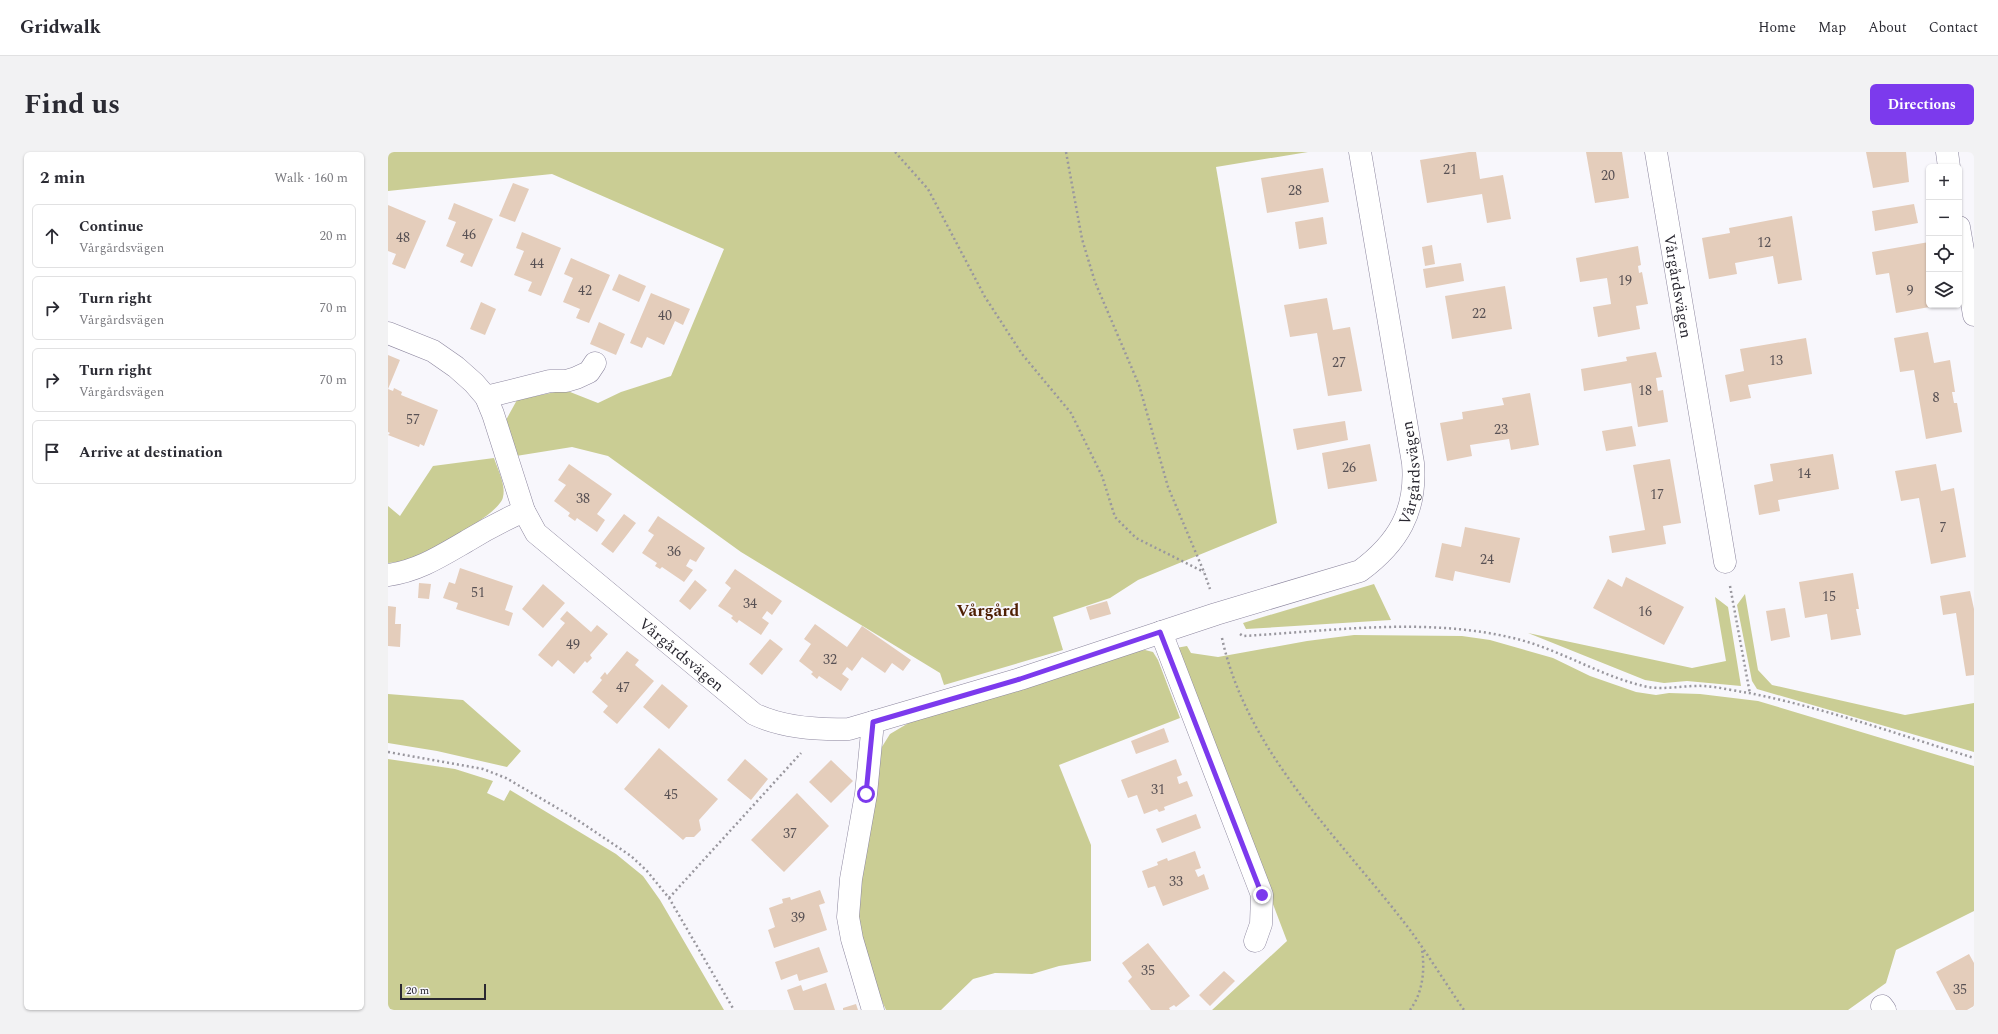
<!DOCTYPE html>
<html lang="en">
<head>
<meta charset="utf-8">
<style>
  :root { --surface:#fff; --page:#f2f2f3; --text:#2b2b33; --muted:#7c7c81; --line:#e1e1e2; --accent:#7c3aed }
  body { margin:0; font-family:Spectral,serif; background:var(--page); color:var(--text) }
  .controls { position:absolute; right:12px; top:12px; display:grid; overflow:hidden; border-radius:6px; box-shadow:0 1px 3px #0004 }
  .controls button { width:36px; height:36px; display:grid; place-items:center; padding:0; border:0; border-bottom:1px solid var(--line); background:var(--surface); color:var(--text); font:20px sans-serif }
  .scale { position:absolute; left:12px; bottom:10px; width:86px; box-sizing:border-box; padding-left:4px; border:2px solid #2a2831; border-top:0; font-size:11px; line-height:14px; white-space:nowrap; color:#2a2831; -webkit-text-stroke:3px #f8f7fc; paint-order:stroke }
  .stop { position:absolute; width:12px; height:12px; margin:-9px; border:3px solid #7c3aed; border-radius:50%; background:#fff }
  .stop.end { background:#7c3aed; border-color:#fff; box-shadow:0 1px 4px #0008 }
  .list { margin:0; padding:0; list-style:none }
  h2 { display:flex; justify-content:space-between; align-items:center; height:52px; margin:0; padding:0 16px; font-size:17px }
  h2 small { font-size:13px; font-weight:400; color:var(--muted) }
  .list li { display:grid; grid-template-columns:26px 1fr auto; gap:12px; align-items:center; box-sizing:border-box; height:64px; margin:0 8px 8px; padding:0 8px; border:1px solid var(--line); border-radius:6px }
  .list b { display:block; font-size:15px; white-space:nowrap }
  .list p { margin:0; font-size:13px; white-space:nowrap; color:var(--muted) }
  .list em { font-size:13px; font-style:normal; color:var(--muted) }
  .icon { flex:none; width:22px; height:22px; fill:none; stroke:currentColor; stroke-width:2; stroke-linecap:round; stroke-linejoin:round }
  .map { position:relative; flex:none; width:1586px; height:858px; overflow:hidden; border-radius:6px }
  header { display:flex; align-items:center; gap:24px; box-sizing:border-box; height:56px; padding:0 20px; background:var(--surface); border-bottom:1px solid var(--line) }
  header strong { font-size:19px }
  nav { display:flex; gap:22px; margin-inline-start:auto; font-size:14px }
  .intro { display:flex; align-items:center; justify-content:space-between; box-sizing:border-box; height:96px; padding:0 24px }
  h1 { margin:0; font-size:28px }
  .button { padding:10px 18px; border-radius:6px; background:var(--accent); color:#fff; font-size:14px; font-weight:700 }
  main { display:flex; gap:24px; padding:0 24px }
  aside { flex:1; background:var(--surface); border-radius:6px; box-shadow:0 1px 3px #0004 }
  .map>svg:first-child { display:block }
</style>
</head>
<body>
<header>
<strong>Gridwalk</strong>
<nav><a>Home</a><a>Map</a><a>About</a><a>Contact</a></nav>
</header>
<div class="intro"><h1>Find us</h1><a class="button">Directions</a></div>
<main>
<aside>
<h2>2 min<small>Walk · 160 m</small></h2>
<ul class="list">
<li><svg class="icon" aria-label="ahead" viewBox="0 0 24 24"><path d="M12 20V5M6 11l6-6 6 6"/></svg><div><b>Continue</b><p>Vårgårdsvägen</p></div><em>20 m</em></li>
<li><svg class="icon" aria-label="right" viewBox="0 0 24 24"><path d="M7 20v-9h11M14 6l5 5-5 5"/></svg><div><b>Turn right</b><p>Vårgårdsvägen</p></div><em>70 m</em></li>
<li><svg class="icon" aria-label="right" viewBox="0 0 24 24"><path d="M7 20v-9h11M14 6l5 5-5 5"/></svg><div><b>Turn right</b><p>Vårgårdsvägen</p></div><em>70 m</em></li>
<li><svg class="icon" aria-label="arrive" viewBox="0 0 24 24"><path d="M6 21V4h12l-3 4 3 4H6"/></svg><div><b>Arrive at destination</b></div></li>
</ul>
</aside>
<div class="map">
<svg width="1586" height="858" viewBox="0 0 1586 858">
  <rect width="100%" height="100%" fill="#f8f7fc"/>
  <path fill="#cacd94" d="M0 0H920L828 15 889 371 750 428 722 446 665 465 675 498 556 533 552 521 353 400 220 304 184 295 128 304 118 268 129 248 177 238 210 251 233 240 283 224 336 97 164 22 0 39Z
    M106 306C110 318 118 333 115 345 112 363 39 400 21 407 15 410 7 410 0 411V354L12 364 45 314Z
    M986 432 1003 468 858 477 855 471Z
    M1357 442 1370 518 1384 533 1517 563 1586 551V600L1369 537 1364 529 1349 453Z
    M1327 445 1340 455 1353 534 1299 529 1276 531 1257 528 1140 481 1304 516 1338 509Z
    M966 483 1074 484 1102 488 1165 506 1202 524 1248 540 1268 543 1281 541 1312 542 1370 549 1586 614V759L1508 798 1498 831 1460 858H824L899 789 788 496 799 494 803 501 830 505 919 489Z
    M757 498 765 500 770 508 792 566 671 613 703 693V809L671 814 644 822 607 821 585 827 553 858H498L483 825 470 768 472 730 492 598 502 582 524 569 743 500Z
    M0 542 75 548 133 599 119 615 49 599 0 591Z
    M0 607 67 617 105 629 99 641 116 649 122 638 228 702 255 724 272 748 336 858H0Z"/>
  <path fill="#e4cdbb" d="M1081 0H1088L1092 27 1115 23 1123 67 1099 71 1094 42 1039 51 1032 8Z
    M1198 0H1234L1241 46 1207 51Z
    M1478 0H1518L1521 30 1485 36Z
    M935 16 941 50 879 61 873 26Z
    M125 31 141 37 127 70 111 64Z
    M66 51 105 67 84 115 72 110 76 102 58 94 68 70 60 67Z
    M1526 52 1530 71 1487 79 1484 59Z
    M0 53 38 69 17 117 4 112 8 102 0 99Z
    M1404 64 1414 128 1390 132 1385 104 1347 111 1349 122 1321 127 1314 86 1342 81 1341 76Z
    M935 65 939 92 911 97 907 70Z
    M134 80 173 96 153 144 140 139 144 130 126 123 136 99 128 96Z
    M1541 90V153L1547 154 1508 161 1501 121 1488 123 1484 100Z
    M1044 93 1047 112 1037 114 1034 95Z
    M1250 94 1253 113 1250 114 1251 121 1254 120 1260 152 1248 154 1252 177 1210 185 1205 155 1223 152 1219 126 1192 130 1188 106Z
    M183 106 222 123 201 171 188 166 192 157 175 150 185 126 176 122Z
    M1073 111 1076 129 1038 136 1035 117Z
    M231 122 258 134 251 150 224 138Z
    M1117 134 1124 177 1064 187 1057 144Z
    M263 141 302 157 295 173 287 169 276 193 259 185 254 196 242 191Z
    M939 146 945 178 962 175 974 239 940 244 929 181 902 185 896 153Z
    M93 150 108 157 97 183 82 177Z
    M211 170 237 182 228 203 202 192Z
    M1540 180 1546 211 1562 208 1567 240H1564L1566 251H1569L1574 280 1538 287 1526 218 1512 220 1506 186Z
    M1418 186 1424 222 1360 233 1363 246 1342 250 1337 223 1356 219 1352 197Z
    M1268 200 1274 225 1268 226 1270 239 1275 238 1280 270 1250 275 1243 231 1196 239 1193 217 1239 209 1238 205Z
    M0 203 12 208 0 237 5 239 6 236 14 240 13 243 50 258 36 294 32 292 31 295 0 283 2 281 0 280Z
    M1142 241 1151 293 1123 298 1121 287 1082 293 1084 304 1059 309 1052 271 1075 267 1074 260 1116 253 1114 246Z
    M957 269 960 288 909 298 905 277Z
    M1244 274 1248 294 1218 299 1214 279Z
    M982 292 989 329 940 337 934 301Z
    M1445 302 1451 337 1390 348 1392 359 1371 363 1366 333 1385 329 1382 312Z
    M1282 307 1293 371 1275 374 1278 392 1224 401 1221 384 1257 378 1245 313Z
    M181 312 224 342 209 362 217 368 209 380 189 366 187 369 180 364 182 361 166 349 178 333 170 328Z
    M1548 312 1553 339 1566 336 1578 405 1543 412 1531 346 1513 349 1507 319Z
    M236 362 248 371 225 401 213 392Z
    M270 364 317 396 308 410 302 407 298 414 305 418 296 430 274 415 272 417 267 414 269 411 254 401 266 383 260 379Z
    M1077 375 1132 386 1122 431 1067 419 1065 429 1047 425 1054 391 1073 395Z
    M72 416 125 434 117 458 125 461 121 474 68 457 70 451 55 446 61 430 67 432Z
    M347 417 394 449 384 463 379 459 374 466 381 471 373 483 351 468 349 471 343 466 345 464 330 454 343 436 337 431Z
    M1465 421 1471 457H1468L1473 483 1443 488 1439 462 1417 466 1411 430Z
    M1238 425 1296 455 1276 493 1205 456 1220 427 1234 435Z
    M307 428 319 438 302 458 291 449Z
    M31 431 43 432 41 447 30 446Z
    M155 432 177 451 155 476 134 457Z
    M1582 439 1586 457V523L1578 524 1568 461 1555 463 1552 444Z
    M719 449 723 462 702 468 698 455Z
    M0 454 8 455 7 472H13L12 495 0 494Z
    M1397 456 1402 485 1383 489 1378 459Z
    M179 459 203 480 209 473 220 482 202 503 204 506 199 511 197 509 186 522 170 508 164 515 150 503 177 471 172 467Z
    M427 472 459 495 474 474 523 508 515 519 504 511 497 521 474 505 464 519 459 515 454 522 461 527 453 539 431 524 429 527 423 522 425 520 411 509 423 492 416 487Z
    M382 487 395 497 374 523 361 512Z
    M239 499 251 508 247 513 266 529 229 572 215 560 220 554 204 540 214 528 212 526 217 520 219 523Z
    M274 532 300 554 281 577 255 555Z
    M776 576 781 590 748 602 743 589Z
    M271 596 330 647 311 668 313 678 306 685H298L295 688 236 637Z
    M357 607 380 627 363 648 339 628Z
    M788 607 794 623 789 625 791 632 799 629 805 644 776 655 777 658 771 660 769 657 756 662 749 643 740 646 733 628Z
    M443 608 465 629 443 651 421 630Z
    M409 641 441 674 396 720 363 688Z
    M808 662 813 676 774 691 768 677Z
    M807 699 813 716 807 718 810 725 816 722 821 737 775 754 767 734 760 736 754 719 770 713 769 710 779 706 780 709Z
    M432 738 437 751 431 753 439 778 386 796 380 778 387 775 381 756 395 751 394 747 402 745 403 748Z
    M760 791 802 844 788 855 786 853 781 856 782 858H763L740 829 744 825 734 811Z
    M431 795 440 820 411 829 409 822 393 828 387 810Z
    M1581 802 1586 811V854L1579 858H1568L1548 820Z
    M836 819 847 829 822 854 811 843Z
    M438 831 447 858H406L399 838 413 833 415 839Z
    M468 852 470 858H455V856Z"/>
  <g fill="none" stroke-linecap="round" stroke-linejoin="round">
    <g stroke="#8d879f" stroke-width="23">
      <g id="minor">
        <path id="s1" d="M1268 0 1337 410"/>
        <path d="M1559 0 1561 15"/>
        <path d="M1571 75 1586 163"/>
        <path id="s2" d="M0 181 45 199 68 215 86 231 98 245 105 262 136 359 148 381 366 562C395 576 429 578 461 577L632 527 828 462 972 419C1010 391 1029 359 1025 311L972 0"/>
        <path d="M98 245 162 229H178L188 226 201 220 207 211"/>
        <path d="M0 423C30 419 53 404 79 389 97 378 116 368 136 359"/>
        <path d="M773 480 874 743 873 772 867 789"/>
        <path d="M1494 854 1497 858"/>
        <path d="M485 858 464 787 460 765 463 727 478 642 485 570"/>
      </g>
    </g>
    <path stroke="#99979e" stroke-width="2.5" stroke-dasharray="2 3" stroke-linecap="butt" d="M507 0 540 37 597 145 634 202 683 261 714 324 727 365 748 386 816 420
      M678 0 694 87 707 130 751 233 780 335 816 420 822 437
      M1342 434 1362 542
      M852 482 855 484C944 479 1037 465 1125 486 1172 497 1213 525 1260 535 1278 538 1298 533 1316 534 1331 535 1347 539 1361 541 1437 556 1512 583 1586 606
      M834 486C859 602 953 687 1022 778 1041 804 1058 832 1076 858
      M0 600 95 617 118 626 188 667 243 704 259 719 281 746 346 858
      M281 746 413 601
      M1022 858C1035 840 1037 819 1034 797"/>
    <use href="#minor" stroke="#fff" stroke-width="22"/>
  </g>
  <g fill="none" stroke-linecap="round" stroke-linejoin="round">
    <path stroke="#7c3aed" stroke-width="5" d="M478 642 485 570 632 527 772 480 874 743"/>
  </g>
  <g text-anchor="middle" stroke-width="4" stroke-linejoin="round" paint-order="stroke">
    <g font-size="14" fill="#585154">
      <text x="1062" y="22">21</text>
      <text x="1220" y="28">20</text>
      <text x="907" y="43">28</text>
      <text x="81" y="87">46</text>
      <text x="15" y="90">48</text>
      <text x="1376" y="95">12</text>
      <text x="149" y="116">44</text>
      <text x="1237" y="133">19</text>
      <text x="197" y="143">42</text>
      <text x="1522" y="143">9</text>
      <text x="1091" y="166">22</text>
      <text x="277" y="168">40</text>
      <text x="1388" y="213">13</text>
      <text x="951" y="215">27</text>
      <text x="1257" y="243">18</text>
      <text x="1548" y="250">8</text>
      <text x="25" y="272">57</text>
      <text x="1113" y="282">23</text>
      <text x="961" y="320">26</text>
      <text x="1416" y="326">14</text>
      <text x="1269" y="347">17</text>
      <text x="195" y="351">38</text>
      <text x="1555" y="380">7</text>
      <text x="286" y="404">36</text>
      <text x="1099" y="412">24</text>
      <text x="90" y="445">51</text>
      <text x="1441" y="449">15</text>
      <text x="362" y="456">34</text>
      <text x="1257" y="464">16</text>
      <text x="185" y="497">49</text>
      <text x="442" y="512">32</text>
      <text x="235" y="540">47</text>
      <text x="770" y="642">31</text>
      <text x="283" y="647">45</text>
      <text x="402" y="686">37</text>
      <text x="788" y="734">33</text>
      <text x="410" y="770">39</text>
      <text x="760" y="823">35</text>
      <text x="1572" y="842">35</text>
    </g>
    <g font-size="16" fill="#2a2831" stroke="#f8f7fc">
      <text dy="6" stroke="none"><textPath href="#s1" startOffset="136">Vårgårdsvägen</textPath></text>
      <text dy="6" stroke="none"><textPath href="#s2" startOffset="1296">Vårgårdsvägen</textPath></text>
      <text dy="6" stroke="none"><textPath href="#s2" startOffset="454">Vårgårdsvägen</textPath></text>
    </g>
    <g font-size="17" font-weight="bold" fill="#4e1f03" stroke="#f8f7fc">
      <text x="600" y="464">Vårgård</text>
    </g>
  </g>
</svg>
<div class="controls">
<button>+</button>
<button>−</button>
<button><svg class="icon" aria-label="locate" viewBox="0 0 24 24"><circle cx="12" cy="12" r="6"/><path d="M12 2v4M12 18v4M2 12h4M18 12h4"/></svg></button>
<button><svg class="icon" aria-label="layers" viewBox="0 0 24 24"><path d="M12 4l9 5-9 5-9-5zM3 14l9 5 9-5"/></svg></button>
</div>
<div class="scale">20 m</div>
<div class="stop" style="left:478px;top:642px"></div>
<div class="stop end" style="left:874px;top:743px"></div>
</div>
</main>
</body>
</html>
